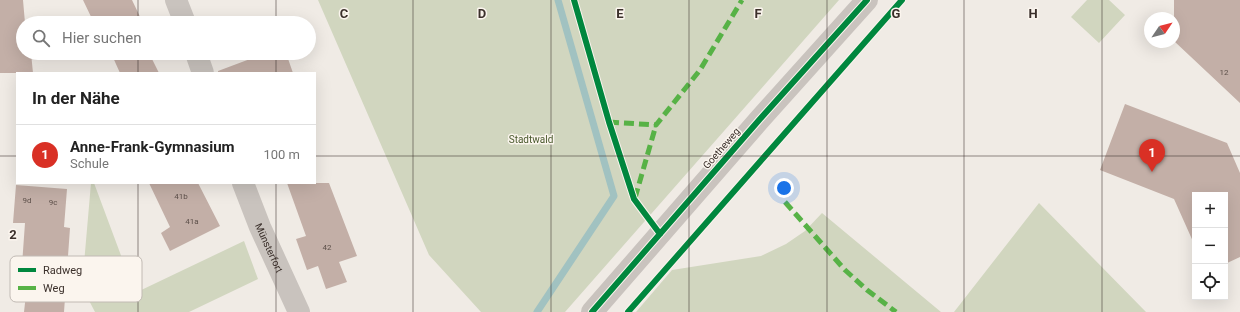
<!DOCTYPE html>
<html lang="de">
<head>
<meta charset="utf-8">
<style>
  :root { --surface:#fff; --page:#f6f6f6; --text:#222; --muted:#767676; --line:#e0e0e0; --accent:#d93025 }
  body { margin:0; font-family:Roboto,sans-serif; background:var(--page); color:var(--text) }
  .controls { position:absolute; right:12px; bottom:12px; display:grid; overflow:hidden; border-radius:0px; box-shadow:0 4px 16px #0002 }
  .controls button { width:36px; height:36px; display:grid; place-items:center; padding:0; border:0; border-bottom:1px solid var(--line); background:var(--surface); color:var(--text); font:20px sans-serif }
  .compass { position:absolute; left:1144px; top:12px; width:36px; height:36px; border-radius:50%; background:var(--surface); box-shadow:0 4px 16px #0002; rotate:55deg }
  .you { position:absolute; left:784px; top:188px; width:14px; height:14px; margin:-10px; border:3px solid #fff; border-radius:50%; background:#1a73e8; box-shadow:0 0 0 6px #1a73e833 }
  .badge { display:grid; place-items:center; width:26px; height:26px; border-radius:50%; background:var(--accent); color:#fff; font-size:13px; font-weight:700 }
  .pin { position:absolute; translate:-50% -33px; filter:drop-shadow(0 1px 2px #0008) }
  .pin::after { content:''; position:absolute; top:21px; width:14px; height:12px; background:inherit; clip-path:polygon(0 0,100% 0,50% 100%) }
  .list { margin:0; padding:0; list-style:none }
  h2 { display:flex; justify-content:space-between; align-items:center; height:52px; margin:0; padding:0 16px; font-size:17px }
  h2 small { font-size:13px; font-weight:400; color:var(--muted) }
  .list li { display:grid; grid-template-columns:26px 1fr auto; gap:12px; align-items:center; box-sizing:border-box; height:60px; padding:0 16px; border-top:1px solid var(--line) }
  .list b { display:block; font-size:15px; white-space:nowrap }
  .list p { margin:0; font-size:13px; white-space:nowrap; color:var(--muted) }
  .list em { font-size:13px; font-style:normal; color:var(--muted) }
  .icon { flex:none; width:22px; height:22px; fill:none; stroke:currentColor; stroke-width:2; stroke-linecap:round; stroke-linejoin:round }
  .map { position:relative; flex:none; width:1240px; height:312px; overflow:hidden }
  .search { position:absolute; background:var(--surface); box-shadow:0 4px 16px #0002; left:16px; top:16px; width:300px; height:44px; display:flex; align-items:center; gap:10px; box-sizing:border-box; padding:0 14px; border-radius:22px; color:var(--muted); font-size:15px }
  .panel { position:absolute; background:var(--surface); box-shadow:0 4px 16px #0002; left:16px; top:72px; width:300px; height:112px; border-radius:0px }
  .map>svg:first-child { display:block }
</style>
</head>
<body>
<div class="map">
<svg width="1240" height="312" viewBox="0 0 1240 312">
  <rect width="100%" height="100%" fill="#f0ebe5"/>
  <path fill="#d1d6bf" d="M318 0H839L565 312H481L429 255Z
    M1087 0H1109L1125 15 1099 43 1071 17Z
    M91 183H94L135 293 244 241 258 279 189 312H95L82 287Z
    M1039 203 1146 312H954Z
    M822 213 941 312H636L672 270 761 256 786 244 805 231Z"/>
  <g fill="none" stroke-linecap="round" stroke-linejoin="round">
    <path stroke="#a1c2c1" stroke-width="7" d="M537 312 614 196 558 0"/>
  </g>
  <path fill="#c3afa7" d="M0 0H23L25 23H23V53H31L33 73H0Z
    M83 0H132L143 23H94Z
    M1174 0H1240V103L1174 41Z
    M111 53H149L159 73H120Z
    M266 53H286L293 73H218V71Z
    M1125 104 1227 143 1240 173V257L1225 264V195H1195V246L1174 199 1100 170Z
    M149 183H198L220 226 170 251 161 233 170 227Z
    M287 183H329L357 256 339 262 347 282 326 289 318 266 307 270 296 239 306 236Z
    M16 185 67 189 64 227 70 228 64 312H24L26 294 20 293 25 223H13Z"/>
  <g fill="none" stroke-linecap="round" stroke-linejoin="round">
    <g stroke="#c9c3be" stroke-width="22">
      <path d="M176 0 185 23"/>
      <path d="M196 53 203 73"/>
      <path id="s1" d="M243 183 260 227 299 312"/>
      <path d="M592 312 760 119 867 0"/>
    </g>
    <path stroke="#57b246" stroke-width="5" stroke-dasharray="10 5" stroke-linecap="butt" d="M609 122 656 125 700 70 742 0
      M635 198 656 125
      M785 202 845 270 867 290 896 312"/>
    <g stroke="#fbf5ee" stroke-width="8">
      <path id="cycleway" d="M574 0 609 122 634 199 660 234
        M592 312 760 119 867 0
        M628 312 902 0"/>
    </g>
    <use href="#cycleway" stroke="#00873e" stroke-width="6"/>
  </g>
  <path fill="none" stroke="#3b302b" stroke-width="1" stroke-opacity="0.55" d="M138 0V23M276 0V23M413 0V312M551 0V312M689 0V312M827 0V312M964 0V312M1102 0V312M138 53V73M276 53V73M0 156H17M315 156H1240M138 183V312M276 183V312"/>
  <g text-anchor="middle" stroke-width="3" stroke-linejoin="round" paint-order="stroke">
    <g font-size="8" fill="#5d504a">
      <text x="1224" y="75">12</text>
      <text x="181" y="199">41b</text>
      <text x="27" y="203">9d</text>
      <text x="53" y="205">9c</text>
      <text x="192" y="224">41a</text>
      <text x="327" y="250">42</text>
    </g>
    <g font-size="10" fill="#4a5a2e" stroke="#fbf5ee">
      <text x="531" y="143">Stadtwald</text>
    </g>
    <g font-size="10" fill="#3b302b" stroke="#fbf5ee">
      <text transform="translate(721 148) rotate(-49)" y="4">Goetheweg</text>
      <text dy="4" stroke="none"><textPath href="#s1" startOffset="70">Münsterfort</textPath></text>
    </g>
  </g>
  <rect x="10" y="256" width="132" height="46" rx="6" fill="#fbf5ee" stroke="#c1bab4" stroke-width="1"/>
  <rect x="18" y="268" width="18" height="4" fill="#00873e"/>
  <rect x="18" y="286" width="18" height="4" fill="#57b246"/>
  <g font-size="11" fill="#3b302b">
    <text x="43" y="274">Radweg</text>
    <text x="43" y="292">Weg</text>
  </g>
  <g font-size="13" text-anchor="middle" font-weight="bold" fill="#3b302b" stroke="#fbf5ee" stroke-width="3" stroke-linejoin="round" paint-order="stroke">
    <text x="344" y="18">C</text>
    <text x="482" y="18">D</text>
    <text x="620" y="18">E</text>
    <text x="758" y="18">F</text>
    <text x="896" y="18">G</text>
    <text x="1033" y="18">H</text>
    <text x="13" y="239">2</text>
  </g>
</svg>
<div class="controls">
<button>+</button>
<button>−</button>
<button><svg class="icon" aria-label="locate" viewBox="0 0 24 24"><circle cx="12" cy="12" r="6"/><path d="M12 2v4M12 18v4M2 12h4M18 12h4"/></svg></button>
</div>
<svg class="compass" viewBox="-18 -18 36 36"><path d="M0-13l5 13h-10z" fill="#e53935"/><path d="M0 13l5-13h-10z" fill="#767676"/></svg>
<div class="you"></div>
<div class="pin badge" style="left:1152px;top:172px">1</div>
<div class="search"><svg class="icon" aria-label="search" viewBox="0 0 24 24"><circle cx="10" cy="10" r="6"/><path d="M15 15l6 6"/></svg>Hier suchen</div>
<section class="panel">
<h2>In der Nähe<small></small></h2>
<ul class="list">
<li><span class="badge">1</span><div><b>Anne-Frank-Gymnasium</b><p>Schule</p></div><em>100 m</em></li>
</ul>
</section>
</div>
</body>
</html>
